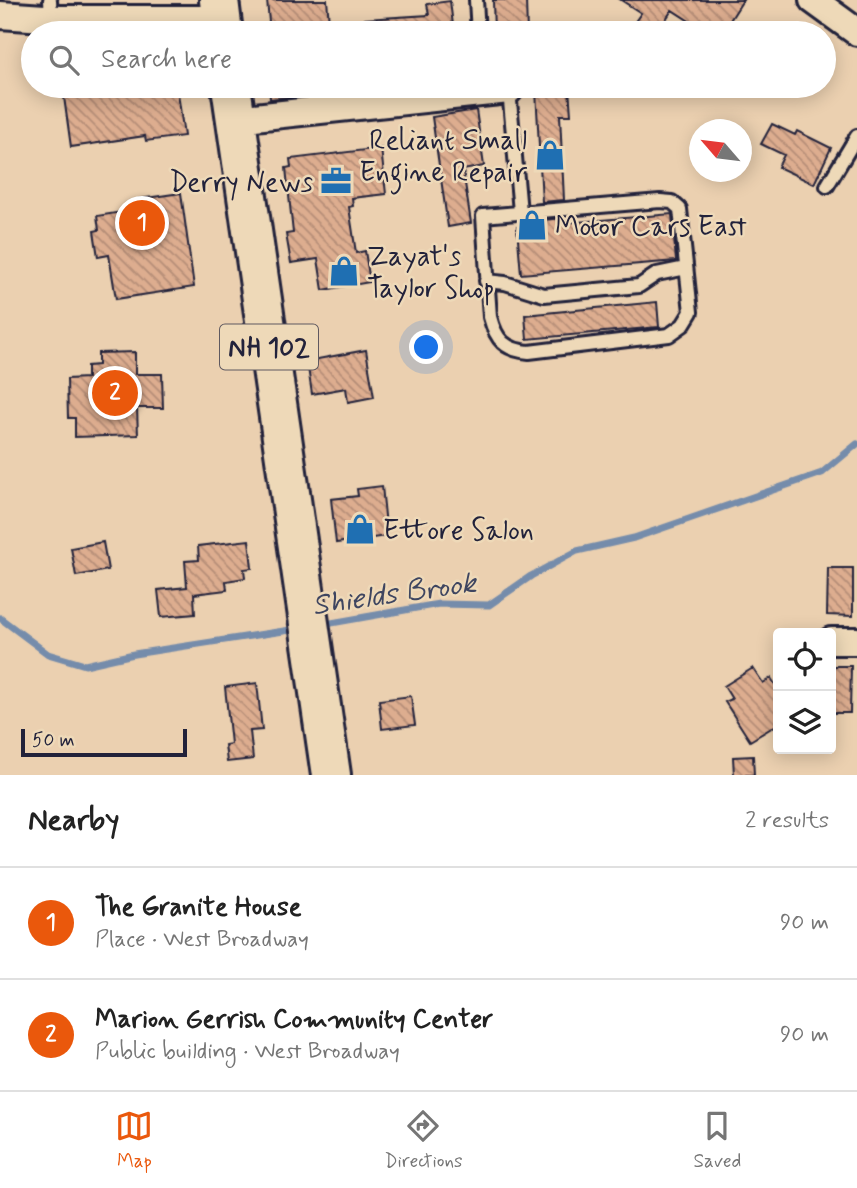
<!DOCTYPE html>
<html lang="en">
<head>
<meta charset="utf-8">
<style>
  :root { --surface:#fff; --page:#f2f2f2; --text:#222; --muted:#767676; --line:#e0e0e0; --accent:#ea580c }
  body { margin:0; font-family:Mynerve,sans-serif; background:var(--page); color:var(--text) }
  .controls { position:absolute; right:21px; bottom:21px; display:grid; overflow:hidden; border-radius:7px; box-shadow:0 4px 18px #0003 }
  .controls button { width:63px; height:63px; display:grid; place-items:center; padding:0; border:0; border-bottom:2px solid var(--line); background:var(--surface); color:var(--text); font:35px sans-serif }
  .compass { position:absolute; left:689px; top:119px; width:63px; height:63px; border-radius:50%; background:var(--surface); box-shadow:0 4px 18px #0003; rotate:298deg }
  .scale { position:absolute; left:21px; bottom:18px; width:166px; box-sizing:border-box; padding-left:7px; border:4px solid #22223b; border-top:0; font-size:19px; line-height:24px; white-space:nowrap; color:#22223b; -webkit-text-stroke:5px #eed9b8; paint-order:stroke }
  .you { position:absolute; left:427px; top:348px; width:24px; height:24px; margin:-18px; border:5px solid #fff; border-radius:50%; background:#1a73e8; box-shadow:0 0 0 10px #1a73e833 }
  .badge { display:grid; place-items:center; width:46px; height:46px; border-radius:50%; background:var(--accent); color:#fff; font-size:23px; font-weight:700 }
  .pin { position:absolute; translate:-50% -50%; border:4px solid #fff; box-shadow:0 2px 7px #0006 }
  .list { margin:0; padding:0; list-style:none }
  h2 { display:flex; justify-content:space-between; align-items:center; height:91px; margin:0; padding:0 28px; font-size:30px }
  h2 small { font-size:23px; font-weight:400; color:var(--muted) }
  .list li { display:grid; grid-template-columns:46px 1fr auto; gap:21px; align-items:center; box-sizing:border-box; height:112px; padding:0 28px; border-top:2px solid var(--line) }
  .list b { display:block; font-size:26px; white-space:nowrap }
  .list p { margin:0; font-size:23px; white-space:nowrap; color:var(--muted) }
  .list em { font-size:23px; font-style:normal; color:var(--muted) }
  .icon { flex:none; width:38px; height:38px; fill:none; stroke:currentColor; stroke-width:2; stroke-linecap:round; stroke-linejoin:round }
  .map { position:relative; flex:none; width:857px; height:775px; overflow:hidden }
  .search { position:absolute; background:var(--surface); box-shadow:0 4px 18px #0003; left:21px; right:21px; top:21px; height:77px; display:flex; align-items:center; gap:18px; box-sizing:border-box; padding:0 24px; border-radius:38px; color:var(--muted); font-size:26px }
  .sheet { height:315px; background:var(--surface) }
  nav { display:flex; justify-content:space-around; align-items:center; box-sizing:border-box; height:98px; border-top:2px solid var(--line); background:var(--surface); font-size:19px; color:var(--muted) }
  nav a { display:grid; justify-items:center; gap:4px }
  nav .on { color:var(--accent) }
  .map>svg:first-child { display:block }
</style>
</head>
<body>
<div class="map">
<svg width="857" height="775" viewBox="0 0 857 775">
  <defs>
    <pattern id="building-back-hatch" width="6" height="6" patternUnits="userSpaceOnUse" patternTransform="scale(1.75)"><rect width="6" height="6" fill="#ddad8f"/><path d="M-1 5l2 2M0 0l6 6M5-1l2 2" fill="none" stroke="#b38c76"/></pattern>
  </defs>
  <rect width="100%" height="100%" fill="#ebd0b0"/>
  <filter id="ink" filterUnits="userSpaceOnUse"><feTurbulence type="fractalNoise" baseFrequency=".0143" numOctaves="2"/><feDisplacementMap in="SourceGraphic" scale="14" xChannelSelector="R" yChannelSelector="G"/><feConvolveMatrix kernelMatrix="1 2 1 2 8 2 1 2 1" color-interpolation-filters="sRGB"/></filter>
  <g filter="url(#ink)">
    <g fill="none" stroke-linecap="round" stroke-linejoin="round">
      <path stroke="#758cab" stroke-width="7" d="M0 618 48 654 85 665 134 654 297 629
        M320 625 439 604 489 605 531 576 577 551 634 538 822 473 857 444"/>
    </g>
    <path fill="url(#building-back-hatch)" stroke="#22223b" stroke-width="2" d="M267 0H327L330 33H270Z
      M493 0H526L527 33H494Z
      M621 0H743L722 33H708L672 10 657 33H627L641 13Z
      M450 1 454 33H366L365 19 429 15 427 4Z
      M143 86H177L184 136 146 141 145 136 71 147 64 97Z
      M269 86H340V92L270 99Z
      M569 88 571 115H560L564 200 542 202 536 90Z
      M476 110 484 166 463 170 471 223 448 227 432 117Z
      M772 124 795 135 797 131 831 148 814 184 778 167 784 155 761 144Z
      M381 148 386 194 352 198 353 206 349 207 356 253 365 251 370 282 323 290 318 259 291 263 286 234 293 233 286 168 291 167 290 159Z
      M181 193 194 287 116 299 109 255 98 257 94 231 99 230 97 216 141 209 139 199Z
      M672 214 676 261 521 274 517 227 543 224V220L565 218V223Z
      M657 302 659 327 527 339 525 315Z
      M366 350 374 397 348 402 346 388 312 394 307 361Z
      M135 352V374H162L163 408H137L138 435 75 437V418H68L67 379 87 378V366L98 365V353Z
      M382 486 387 536 336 543 331 499 358 496 357 489Z
      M249 540 252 568 244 569 245 578 226 581 227 590 194 594 195 614 161 617 158 590 187 587 185 561 199 560 198 546Z
      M103 542 108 570 76 576 71 548Z
      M828 568H853V616L827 615Z
      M831 666H851L850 713H831Z
      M753 668 763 683 771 678 778 689V724L750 741 725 702 732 699 724 686Z
      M257 683 262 730 250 731 253 759 227 762 225 745 231 744 225 687Z
      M411 696 415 725 382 729 379 700Z
      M753 756 754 775H734L733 757Z"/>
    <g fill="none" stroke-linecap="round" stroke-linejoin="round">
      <g stroke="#22223b" stroke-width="18">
        <path id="service" d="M50 0 51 19
          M476 0 478 33
          M509 90 520 212
          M827 186 857 136
          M660 201 672 202 680 209 691 312 683 325 669 335 529 352C505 350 496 340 490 317L483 216Z
          M486 281 505 283 544 295 639 286 657 274 686 268"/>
      </g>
      <g stroke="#22223b" stroke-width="32">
        <path id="minor" d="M813 0 857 32
          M0 15 59 19H221
          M235 119 509 90
          M831 641H857"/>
      </g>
      <g stroke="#22223b" stroke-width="44">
        <path id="primary" d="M219 0 223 33
          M231 86 331 775"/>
      </g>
      <use href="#service" stroke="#eed9b8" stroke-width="12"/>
      <use href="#minor" stroke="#eed9b8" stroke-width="26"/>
      <use href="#primary" stroke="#eed9b8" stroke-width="38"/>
    </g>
  </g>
  <defs>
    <g id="shop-bare" transform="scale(2.415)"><path d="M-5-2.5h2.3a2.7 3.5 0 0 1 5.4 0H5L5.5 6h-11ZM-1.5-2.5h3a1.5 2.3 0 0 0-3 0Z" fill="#1f6fb2" stroke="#eed9b8" stroke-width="2.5" paint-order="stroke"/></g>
    <g id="office-bare" transform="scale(2.415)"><path d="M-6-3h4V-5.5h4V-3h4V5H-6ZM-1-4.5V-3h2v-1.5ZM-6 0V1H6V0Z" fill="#1f6fb2" stroke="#eed9b8" stroke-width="2.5" paint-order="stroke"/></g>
  </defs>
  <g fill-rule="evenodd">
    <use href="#shop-bare" x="550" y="155"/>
    <use href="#office-bare" x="336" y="181"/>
    <use href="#shop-bare" x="532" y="225"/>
    <use href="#shop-bare" x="344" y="271"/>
    <use href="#shop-bare" x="360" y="529"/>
  </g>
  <g text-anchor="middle" stroke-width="5" stroke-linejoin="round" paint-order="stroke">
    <rect fill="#eed9b8" stroke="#5f5960" stroke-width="2" x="220" y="324.5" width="98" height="45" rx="5"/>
    <g font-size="26" font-weight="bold" fill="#22223b">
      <text x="269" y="356">NH 102</text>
    </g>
    <g font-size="28" fill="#22223b" stroke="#eed9b8" text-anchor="start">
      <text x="527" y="149" text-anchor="end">Reliant Small<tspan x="527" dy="32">Engine Repair</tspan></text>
      <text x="313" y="191" text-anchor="end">Derry News</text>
      <text x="555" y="235">Motor Cars East</text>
      <text x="367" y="265">Zayat's<tspan x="367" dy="32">Taylor Shop</tspan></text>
      <text x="383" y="539">Ettore Salon</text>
    </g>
    <g font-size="30" font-style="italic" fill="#3e4560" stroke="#eed9b8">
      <text transform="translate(394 593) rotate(-8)" y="10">Shields Brook</text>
    </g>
  </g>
</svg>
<div class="controls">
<button><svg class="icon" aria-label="locate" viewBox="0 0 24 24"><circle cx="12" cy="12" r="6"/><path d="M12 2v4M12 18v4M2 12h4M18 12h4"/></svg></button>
<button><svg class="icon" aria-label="layers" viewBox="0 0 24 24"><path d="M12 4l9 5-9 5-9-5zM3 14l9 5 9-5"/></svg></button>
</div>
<svg class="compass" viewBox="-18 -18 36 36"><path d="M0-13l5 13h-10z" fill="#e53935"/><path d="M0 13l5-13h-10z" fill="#767676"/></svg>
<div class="scale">50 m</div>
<div class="you"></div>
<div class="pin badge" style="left:142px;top:223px">1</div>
<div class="pin badge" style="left:115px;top:393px">2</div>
<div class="search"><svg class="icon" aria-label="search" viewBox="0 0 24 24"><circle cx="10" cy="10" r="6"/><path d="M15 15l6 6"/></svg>Search here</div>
</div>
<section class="sheet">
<h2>Nearby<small>2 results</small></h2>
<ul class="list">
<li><span class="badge">1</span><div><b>The Granite House</b><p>Place · West Broadway</p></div><em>90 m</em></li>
<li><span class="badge">2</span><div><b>Marion Gerrish Community Center</b><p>Public building · West Broadway</p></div><em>90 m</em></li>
</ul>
</section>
<nav>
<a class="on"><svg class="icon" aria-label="map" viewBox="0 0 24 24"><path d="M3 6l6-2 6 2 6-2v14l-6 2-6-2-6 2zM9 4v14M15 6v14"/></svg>Map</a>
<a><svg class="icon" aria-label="directions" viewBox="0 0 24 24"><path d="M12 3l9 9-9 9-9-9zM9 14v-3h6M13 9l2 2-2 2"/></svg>Directions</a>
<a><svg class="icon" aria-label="saved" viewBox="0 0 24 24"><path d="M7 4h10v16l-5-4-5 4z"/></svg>Saved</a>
</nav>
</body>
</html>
